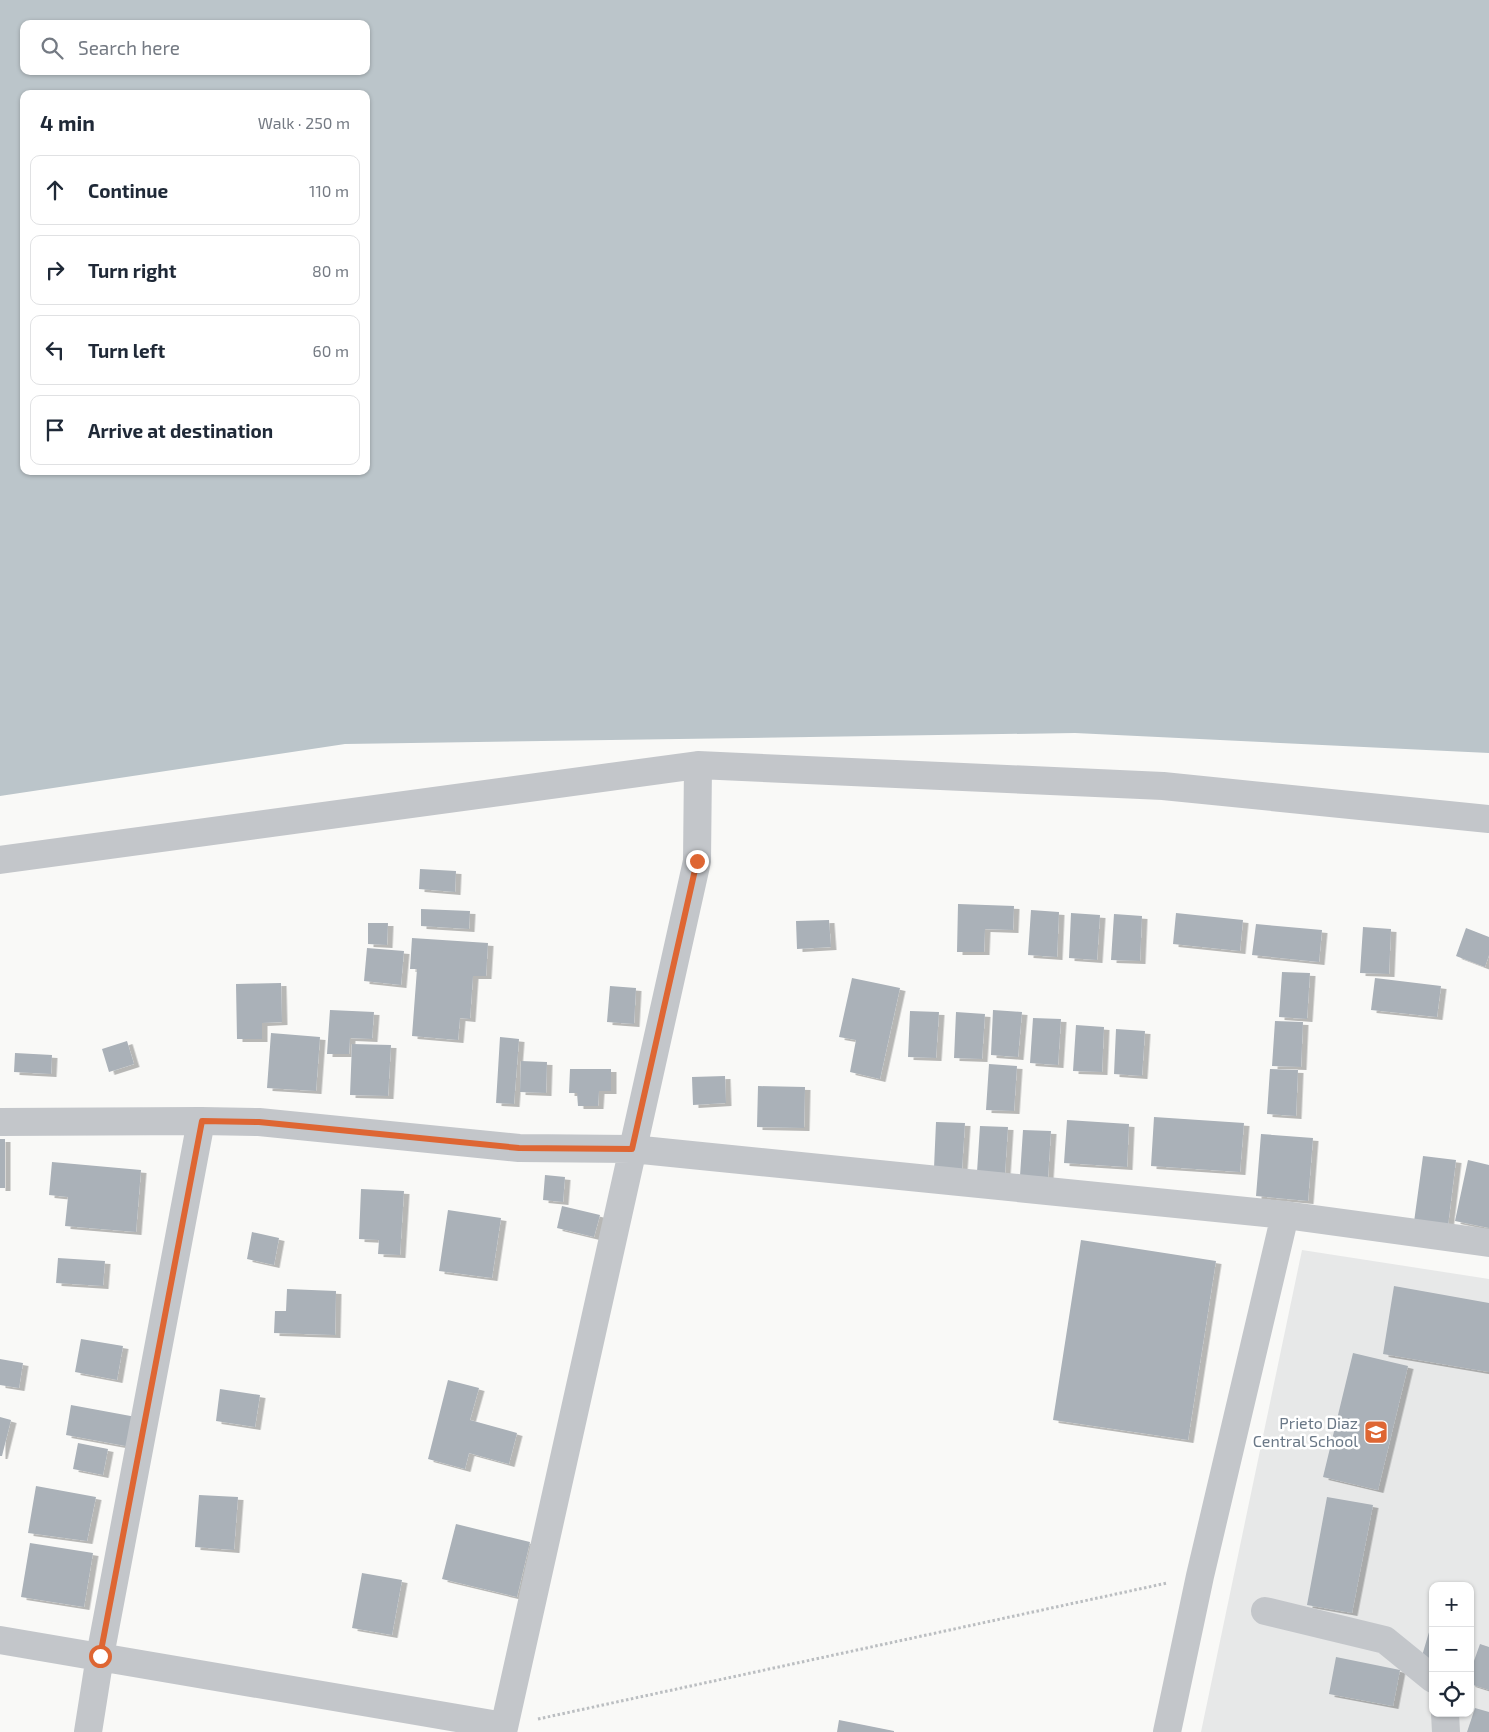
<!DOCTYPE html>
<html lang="en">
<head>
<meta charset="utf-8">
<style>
  :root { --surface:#fff; --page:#f2f2f3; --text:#1f2937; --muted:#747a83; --line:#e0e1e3 }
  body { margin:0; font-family:"Exo 2",sans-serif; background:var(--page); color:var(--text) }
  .controls { position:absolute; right:15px; bottom:15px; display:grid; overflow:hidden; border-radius:10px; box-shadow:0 1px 4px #0004 }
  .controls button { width:45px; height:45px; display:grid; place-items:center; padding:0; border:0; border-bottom:1px solid var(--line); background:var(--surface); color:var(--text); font:25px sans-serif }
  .stop { position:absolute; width:15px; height:15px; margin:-11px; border:4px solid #de6633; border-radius:50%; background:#fff }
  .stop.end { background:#de6633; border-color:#fff; box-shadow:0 1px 5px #0008 }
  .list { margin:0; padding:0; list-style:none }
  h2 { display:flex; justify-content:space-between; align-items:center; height:65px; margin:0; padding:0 20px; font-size:21px }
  h2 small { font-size:16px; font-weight:400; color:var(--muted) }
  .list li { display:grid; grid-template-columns:32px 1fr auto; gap:15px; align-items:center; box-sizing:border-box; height:70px; margin:0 10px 10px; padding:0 10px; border:1px solid var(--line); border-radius:10px }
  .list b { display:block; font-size:19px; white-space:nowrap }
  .list em { font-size:16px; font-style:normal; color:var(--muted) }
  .icon { flex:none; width:28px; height:28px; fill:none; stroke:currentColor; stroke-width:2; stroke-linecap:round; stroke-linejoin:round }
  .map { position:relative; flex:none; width:1489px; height:1732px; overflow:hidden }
  .search { position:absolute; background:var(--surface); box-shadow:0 1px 4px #0004; left:20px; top:20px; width:350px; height:55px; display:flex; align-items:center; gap:12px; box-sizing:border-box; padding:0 18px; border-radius:10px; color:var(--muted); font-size:19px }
  .panel { position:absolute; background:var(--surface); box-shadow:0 1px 4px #0004; left:20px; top:90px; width:350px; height:385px; border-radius:10px }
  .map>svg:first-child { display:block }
</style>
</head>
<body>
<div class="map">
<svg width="1489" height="1732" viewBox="0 0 1489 1732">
  <defs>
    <filter id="shadow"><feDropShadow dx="5.5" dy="3" stdDeviation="0" flood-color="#0004"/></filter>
  </defs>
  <rect width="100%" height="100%" fill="#f9f9f7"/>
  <path fill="#e7e8e8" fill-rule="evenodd" d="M1302 1250 1489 1279V1732H1201ZM1433 1586H1470V1713H1433Z"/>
  <path fill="#bbc5ca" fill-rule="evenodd" d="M0 0H1489V753L1075 733 345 744 0 796ZM24 24H366V71H24ZM24 94H366V471H24Z"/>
  <path fill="#aab1b8" filter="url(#shadow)" d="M420 869 456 871 455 892 419 889Z
    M958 904 1014 906 1013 930 985 929 984 952H957Z
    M421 909 470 911 469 929 421 926Z
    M1031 910 1059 912 1057 957 1028 955Z
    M1071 913 1100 915 1097 960 1069 958Z
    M1176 913 1243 920 1240 951 1173 944Z
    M1114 914 1142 916 1140 961 1111 960Z
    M829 920 831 947 797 949 796 921Z
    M368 923H388L387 945 368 944Z
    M1256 924 1322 930 1319 962 1252 955Z
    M1363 927 1391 929 1389 974 1360 973Z
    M1466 928 1489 937V955L1485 967 1456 956Z
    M412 938 488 943 486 976H473L470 1019 460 1018 458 1040 412 1036 417 969H410Z
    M367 948 404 951 401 985 364 981Z
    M1282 972 1310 973 1307 1019 1279 1017Z
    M852 978 900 988 880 1079 850 1072 856 1040 839 1037Z
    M1375 978 1441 986 1437 1017 1371 1010Z
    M281 983 282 1022 262 1023V1039H237L236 984Z
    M610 986 636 988 634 1024 607 1022Z
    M330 1010 374 1012 372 1039 350 1038 349 1054H327Z
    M993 1010 1022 1012 1018 1057 991 1055Z
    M910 1011 939 1012 936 1058 908 1057Z
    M956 1012 985 1014 982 1059 954 1058Z
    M1033 1018 1061 1019 1058 1065 1030 1063Z
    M1275 1021 1303 1022 1301 1067 1272 1066Z
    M1076 1025 1104 1027 1102 1072 1073 1071Z
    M1116 1029 1145 1031 1142 1076 1114 1074Z
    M271 1033 320 1037 316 1091 267 1088Z
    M500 1037 519 1039 514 1104 496 1103Z
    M127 1041 134 1064 109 1072 102 1049Z
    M352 1044 391 1045 388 1096 350 1095Z
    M15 1053 52 1055 51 1074 14 1072Z
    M521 1061 547 1062 546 1093 520 1092Z
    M989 1064 1017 1066 1014 1111 986 1110Z
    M570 1069H611V1091H599L598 1106H578L577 1093H569Z
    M1270 1069 1298 1070 1296 1116 1267 1114Z
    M725 1076 726 1103 693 1105 692 1077Z
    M758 1086 805 1087 804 1128 757 1127Z
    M1154 1117 1244 1123 1240 1172 1151 1166Z
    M1067 1120 1129 1124 1127 1167 1064 1163Z
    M936 1122 965 1123 962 1169 934 1168Z
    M980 1126 1008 1127 1005 1173 977 1172Z
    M1023 1130 1051 1131 1048 1177 1020 1176Z
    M1261 1134 1313 1138 1308 1201 1256 1196Z
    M0 1139H5V1188H0Z
    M1423 1156 1456 1160 1448 1226 1414 1222Z
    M1468 1160 1489 1165V1228L1455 1221Z
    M52 1162 141 1170 136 1232 65 1226 68 1197 49 1195Z
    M545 1175 565 1177 563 1202 543 1200Z
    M361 1189 404 1191 400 1255 378 1254 379 1240 359 1239Z
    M562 1206 600 1215 594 1237 557 1228Z
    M448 1210 501 1218 492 1278 439 1271Z
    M252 1232 279 1238 274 1265 247 1259Z
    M1081 1240 1216 1261 1188 1440 1053 1420Z
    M58 1258 105 1261 103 1286 56 1283Z
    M1394 1286 1489 1303V1372L1383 1354Z
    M287 1289 336 1291 335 1335 274 1333 275 1311H286Z
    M81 1339 123 1346 117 1380 75 1372Z
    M1353 1353 1408 1366 1378 1490 1323 1477Z
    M0 1359 23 1363 19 1388 0 1385Z
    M448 1380 479 1388 470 1420 517 1433 509 1464 469 1453 465 1469 428 1459Z
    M220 1389 260 1395 255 1427 216 1421Z
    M71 1405 136 1417 131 1447 66 1435Z
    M0 1417 11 1420 2 1456H0Z
    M78 1443 108 1449 103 1475 73 1469Z
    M36 1486 96 1497 87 1541 28 1533Z
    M199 1495 238 1497 234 1550 195 1547Z
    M1327 1497 1373 1505 1352 1613 1307 1605Z
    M456 1524 530 1542 517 1597 442 1579Z
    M30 1543 93 1553 84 1607 21 1597Z
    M362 1573 402 1580 392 1635 352 1628Z
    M1432 1622H1433V1670L1419 1666Z
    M1480 1644 1489 1647V1690L1470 1684V1672Z
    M1336 1657 1400 1670 1393 1706 1329 1694Z
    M1475 1708 1489 1712V1732H1467Z
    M839 1720 894 1731V1732H837Z"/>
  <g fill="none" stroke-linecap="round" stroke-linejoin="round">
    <path stroke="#bbbec1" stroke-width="3" stroke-dasharray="2.5 2.5" stroke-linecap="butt" d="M538 1719 1167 1583"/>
    <path stroke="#c3c6ca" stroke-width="28" d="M0 860 698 765 1163 786 1489 819
      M0 1122 201 1121 259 1122 519 1148 632 1149 1285 1215 1489 1243
      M1265 1611 1385 1640 1433 1679
      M0 1640 504 1726
      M1445 1713 1446 1732
      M88 1732 100 1656 201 1121
      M503 1732 697 861 698 765
      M1167 1732 1200 1576 1285 1215"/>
  </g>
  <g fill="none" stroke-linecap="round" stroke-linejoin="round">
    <path stroke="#de6633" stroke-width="6" d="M100 1656 202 1121 259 1122 519 1148 632 1149 697 861"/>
  </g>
  <defs>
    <g id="school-square" transform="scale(1.25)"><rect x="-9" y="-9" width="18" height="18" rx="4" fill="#de6633" stroke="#fff"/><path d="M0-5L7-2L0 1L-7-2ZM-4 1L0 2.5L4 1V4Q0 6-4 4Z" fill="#fff"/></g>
  </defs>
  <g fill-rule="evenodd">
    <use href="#school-square" x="1376" y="1432"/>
  </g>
  <g text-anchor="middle" stroke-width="5" stroke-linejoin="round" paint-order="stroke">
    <g font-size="16" fill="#6a7887" stroke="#fff" text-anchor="end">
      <text x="1358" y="1429">Prieto Diaz<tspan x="1358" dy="18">Central School</tspan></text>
    </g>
  </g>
</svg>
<div class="controls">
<button>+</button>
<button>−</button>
<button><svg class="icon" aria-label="locate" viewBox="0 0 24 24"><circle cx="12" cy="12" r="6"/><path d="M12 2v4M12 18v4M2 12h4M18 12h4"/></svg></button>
</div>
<div class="stop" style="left:100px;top:1656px"></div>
<div class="stop end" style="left:697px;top:861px"></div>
<div class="search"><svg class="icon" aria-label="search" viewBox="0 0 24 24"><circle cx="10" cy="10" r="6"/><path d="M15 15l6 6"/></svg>Search here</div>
<section class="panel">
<h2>4 min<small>Walk · 250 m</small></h2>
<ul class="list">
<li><svg class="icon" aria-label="ahead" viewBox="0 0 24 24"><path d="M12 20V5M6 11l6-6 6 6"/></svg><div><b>Continue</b></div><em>110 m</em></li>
<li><svg class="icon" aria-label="right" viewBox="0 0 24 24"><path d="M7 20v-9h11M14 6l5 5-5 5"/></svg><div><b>Turn right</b></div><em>80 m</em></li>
<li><svg class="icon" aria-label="left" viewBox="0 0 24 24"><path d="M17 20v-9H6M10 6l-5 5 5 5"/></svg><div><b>Turn left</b></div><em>60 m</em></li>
<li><svg class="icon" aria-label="arrive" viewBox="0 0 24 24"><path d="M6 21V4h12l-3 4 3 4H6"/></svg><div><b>Arrive at destination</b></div></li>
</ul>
</section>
</div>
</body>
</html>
